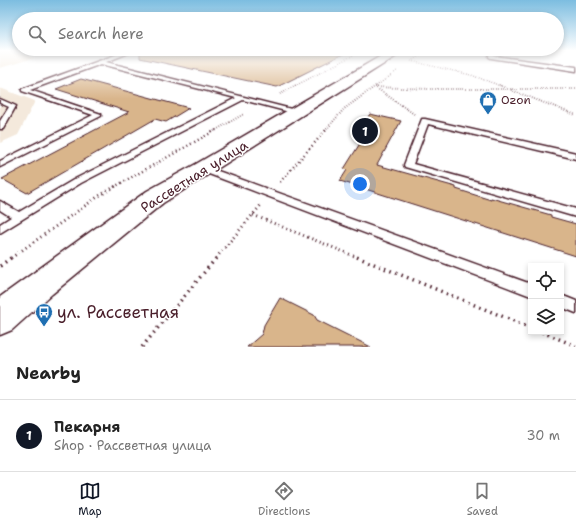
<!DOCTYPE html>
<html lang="en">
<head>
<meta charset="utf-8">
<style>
  :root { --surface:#fff; --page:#f6f6f6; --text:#222; --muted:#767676; --line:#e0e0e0; --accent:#111827 }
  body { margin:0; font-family:"Shantell Sans",sans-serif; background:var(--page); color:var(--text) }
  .controls { position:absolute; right:12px; bottom:12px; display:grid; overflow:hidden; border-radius:0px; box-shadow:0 2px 6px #0003 }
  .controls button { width:36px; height:36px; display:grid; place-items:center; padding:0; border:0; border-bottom:1px solid var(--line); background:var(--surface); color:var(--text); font:20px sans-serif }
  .you { position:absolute; left:360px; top:184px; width:14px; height:14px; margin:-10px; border:3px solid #fff; border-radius:50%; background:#1a73e8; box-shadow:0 0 0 6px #1a73e833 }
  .badge { display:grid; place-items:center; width:26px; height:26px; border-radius:50%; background:var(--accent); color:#fff; font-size:13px; font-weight:700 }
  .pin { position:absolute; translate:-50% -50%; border:2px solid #fff; box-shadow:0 1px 4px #0006 }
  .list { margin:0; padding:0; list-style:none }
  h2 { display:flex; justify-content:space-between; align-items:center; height:52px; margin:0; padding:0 16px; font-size:17px }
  h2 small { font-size:13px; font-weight:400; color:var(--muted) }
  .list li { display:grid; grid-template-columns:26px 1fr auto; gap:12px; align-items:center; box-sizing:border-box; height:72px; padding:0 16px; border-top:1px solid var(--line) }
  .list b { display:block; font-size:15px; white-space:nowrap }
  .list p { margin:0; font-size:13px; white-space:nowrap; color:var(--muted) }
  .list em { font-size:13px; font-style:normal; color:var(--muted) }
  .icon { flex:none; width:22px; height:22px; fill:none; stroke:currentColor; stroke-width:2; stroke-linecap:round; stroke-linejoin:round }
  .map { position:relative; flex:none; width:576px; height:347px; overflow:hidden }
  .search { position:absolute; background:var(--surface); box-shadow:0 2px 6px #0003; left:12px; right:12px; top:12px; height:44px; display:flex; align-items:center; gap:10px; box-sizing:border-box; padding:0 14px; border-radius:22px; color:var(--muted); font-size:15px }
  .sheet { height:124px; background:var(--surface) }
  nav { display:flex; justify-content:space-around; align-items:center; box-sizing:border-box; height:56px; border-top:1px solid var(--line); background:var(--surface); font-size:11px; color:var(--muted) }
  nav a { display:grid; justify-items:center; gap:2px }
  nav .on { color:var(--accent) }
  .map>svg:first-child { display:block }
</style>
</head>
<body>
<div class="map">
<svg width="576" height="347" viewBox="0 0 576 347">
  <rect width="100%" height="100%" fill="#fff"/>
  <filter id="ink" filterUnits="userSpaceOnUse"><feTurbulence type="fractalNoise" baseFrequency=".025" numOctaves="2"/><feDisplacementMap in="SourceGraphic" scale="8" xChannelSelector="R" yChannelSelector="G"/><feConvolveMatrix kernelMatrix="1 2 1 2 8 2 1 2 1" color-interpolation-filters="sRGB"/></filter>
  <g filter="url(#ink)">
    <path fill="#f4e9dc" d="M0 50H6L34 58 0 68Z
      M0 88 35 101 18 135 0 143Z"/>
    <path fill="#d9b58b" stroke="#4a1f2b" d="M140 50H351L277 87 140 58Z
      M81 79 189 108 166 122 155 119 27 193 2 179 129 112 56 89Z
      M370 114 401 121 377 165 456 187V189L491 200V198L551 215V217L576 224V256L340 181 347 170 344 169 364 137 356 134Z
      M280 298 314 315 317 320 371 347H247L262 334 264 325Z"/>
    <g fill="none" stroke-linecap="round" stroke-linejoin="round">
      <g stroke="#4a1f2b" stroke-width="3">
        <path id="lane" d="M129 50H136L106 62 299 111 300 112 297 114 243 100 81 183 0 233V224L11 217 0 210V201L19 212 75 179 236 98 101 64 30 90 101 114V116L0 167V161L93 115 22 91V89Z
          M490 50H494V56L576 67V71L491 58 489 57Z
          M0 99 16 106 3 129H0V121L9 107 0 103Z
          M422 119H425L576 153V159L428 124 413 164 576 209V217L405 167 404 165Z
          M204 166 531 284V296L201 171 200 169 201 167Z
          M561 295 576 301V313L561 307Z"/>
      </g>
      <g stroke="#4a1f2b" stroke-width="3">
        <path id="secondary" d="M391 50H406L163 203 52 294 12 330 0 335V297L147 191 196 164Z"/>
      </g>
      <path stroke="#4a1f2b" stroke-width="1.5" stroke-dasharray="0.5 2" stroke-linecap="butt" d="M335 50 354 54
        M413 60 427 50
        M411 61 471 75 501 86
        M295 86 363 50
        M376 86 397 71"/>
      <path stroke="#4a1f2b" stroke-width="2" stroke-dasharray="0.5 2" stroke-linecap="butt" d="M499 85 506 88
        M511 90 576 115
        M280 94 296 85
        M414 114 375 87 431 89H576
        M214 131 244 114
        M325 131 344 109 377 85"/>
      <path stroke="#4a1f2b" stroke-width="2.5" stroke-dasharray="1 3" stroke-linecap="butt" d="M280 182 326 130
        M114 187 216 130"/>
      <path stroke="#4a1f2b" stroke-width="3" stroke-dasharray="1 3.5" stroke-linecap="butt" d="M253 215 359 258
        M11 258 99 196 116 186
        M216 258 261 205"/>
      <path stroke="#4a1f2b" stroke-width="3.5" stroke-dasharray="1.5 4.5" stroke-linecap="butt" d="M357 257 531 328
        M0 266 12 257
        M542 332 576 346
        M142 347 217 257"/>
      <use href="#lane" fill="#fff" fill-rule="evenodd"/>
      <use href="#secondary" fill="#fff" fill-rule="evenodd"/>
    </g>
  </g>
  <linearGradient id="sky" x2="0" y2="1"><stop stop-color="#7cbde0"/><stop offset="0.51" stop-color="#fff"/><stop offset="1" stop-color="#fff" stop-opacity="0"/></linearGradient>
  <rect width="576" height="99" fill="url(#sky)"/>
  <defs>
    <g id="shop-pin" transform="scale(0.9)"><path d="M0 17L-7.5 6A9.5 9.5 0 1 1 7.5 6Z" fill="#1f6fb2" stroke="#fff"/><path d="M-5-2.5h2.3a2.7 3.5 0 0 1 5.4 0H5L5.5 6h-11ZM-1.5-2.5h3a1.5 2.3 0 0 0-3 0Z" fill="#fff"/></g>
    <g id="bus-pin" transform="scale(0.9)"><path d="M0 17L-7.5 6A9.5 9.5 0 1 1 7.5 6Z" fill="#1f6fb2" stroke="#fff"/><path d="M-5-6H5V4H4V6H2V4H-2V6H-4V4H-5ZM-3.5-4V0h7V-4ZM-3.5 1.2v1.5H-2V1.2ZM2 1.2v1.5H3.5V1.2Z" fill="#fff"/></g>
  </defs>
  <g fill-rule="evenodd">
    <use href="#shop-pin" x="488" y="100"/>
    <use href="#bus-pin" x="44" y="312"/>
  </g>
  <g text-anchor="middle" stroke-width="3" stroke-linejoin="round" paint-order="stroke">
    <g font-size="12" fill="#4a1f2b" stroke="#fff" text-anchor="start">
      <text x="501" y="104">Ozon</text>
    </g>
    <g font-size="14" fill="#4a1f2b" stroke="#fff">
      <text transform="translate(194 176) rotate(-32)" y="5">Рассветная улица</text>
    </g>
    <g font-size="17" fill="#4a1f2b" stroke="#fff" text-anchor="start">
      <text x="57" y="318">ул. Рассветная</text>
    </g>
  </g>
</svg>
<div class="controls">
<button><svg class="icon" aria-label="locate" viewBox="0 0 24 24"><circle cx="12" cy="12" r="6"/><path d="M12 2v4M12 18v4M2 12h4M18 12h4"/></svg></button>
<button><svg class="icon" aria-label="layers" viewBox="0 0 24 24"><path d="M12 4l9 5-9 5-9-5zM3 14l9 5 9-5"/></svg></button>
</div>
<div class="you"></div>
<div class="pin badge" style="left:365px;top:131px">1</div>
<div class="search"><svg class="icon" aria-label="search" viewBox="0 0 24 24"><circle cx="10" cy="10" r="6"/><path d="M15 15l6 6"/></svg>Search here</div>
</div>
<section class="sheet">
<h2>Nearby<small></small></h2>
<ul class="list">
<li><span class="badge">1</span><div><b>Пекарня</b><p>Shop · Рассветная улица</p></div><em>30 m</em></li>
</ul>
</section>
<nav>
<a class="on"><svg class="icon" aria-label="map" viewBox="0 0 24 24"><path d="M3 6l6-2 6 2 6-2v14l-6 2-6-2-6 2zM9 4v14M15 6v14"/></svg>Map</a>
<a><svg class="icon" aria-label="directions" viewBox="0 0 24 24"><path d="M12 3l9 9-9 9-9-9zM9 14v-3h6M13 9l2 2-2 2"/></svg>Directions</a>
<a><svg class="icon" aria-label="saved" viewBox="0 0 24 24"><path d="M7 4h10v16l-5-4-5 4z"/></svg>Saved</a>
</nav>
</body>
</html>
